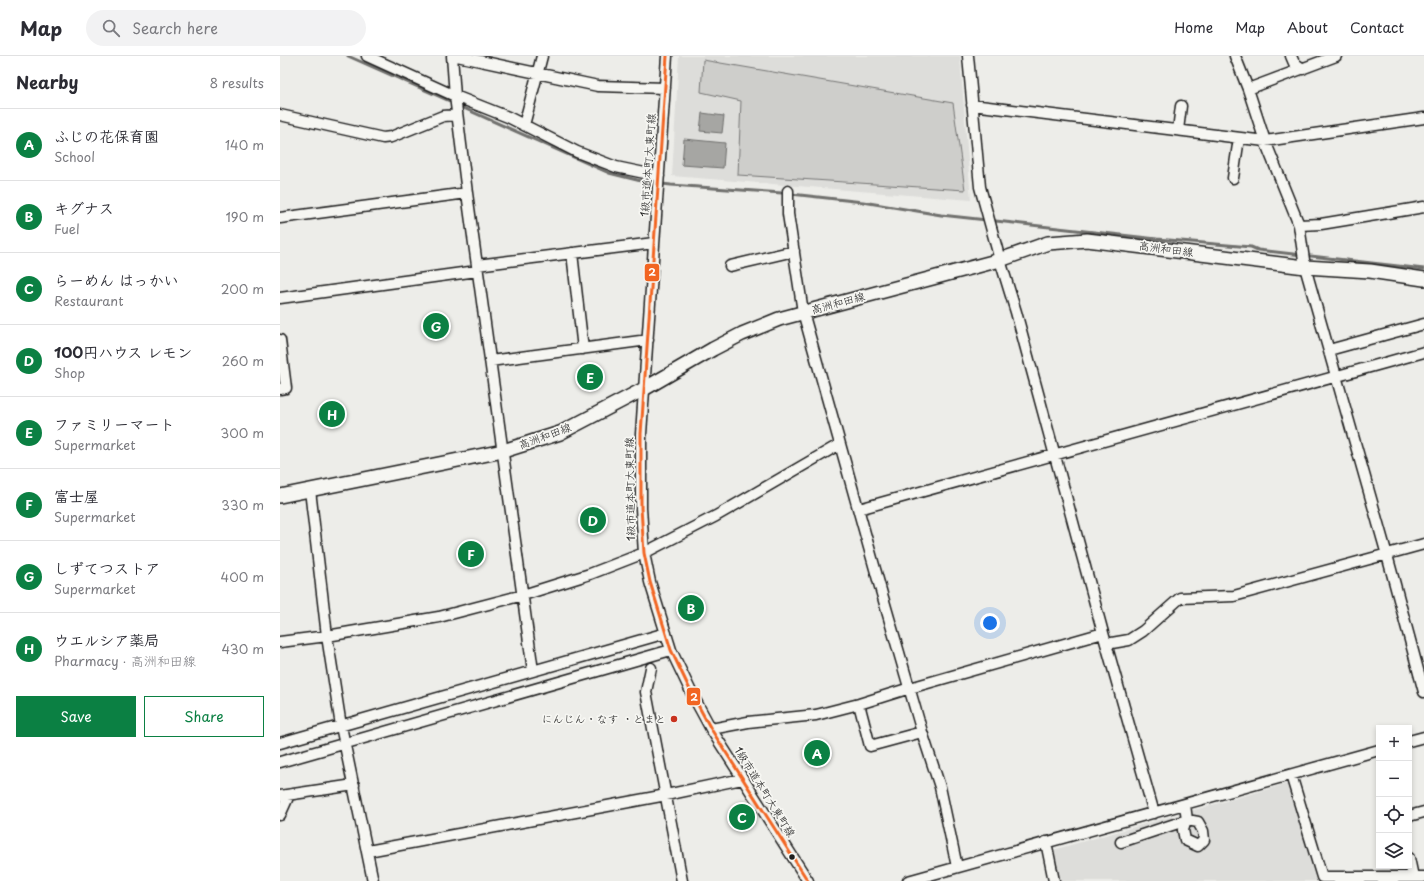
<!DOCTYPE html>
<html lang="en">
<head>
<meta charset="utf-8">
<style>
  :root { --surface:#fff; --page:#f2f2f3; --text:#2b2b33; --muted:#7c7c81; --line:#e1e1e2; --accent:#0b8043 }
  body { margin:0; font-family:"Playpen Sans","Klee One",sans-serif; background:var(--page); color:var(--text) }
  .controls { position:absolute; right:12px; bottom:12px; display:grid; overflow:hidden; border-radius:0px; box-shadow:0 2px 6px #0003 }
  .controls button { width:36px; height:36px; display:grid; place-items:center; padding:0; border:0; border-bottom:1px solid var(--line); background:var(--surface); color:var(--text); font:20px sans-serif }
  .you { position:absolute; left:710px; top:567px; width:14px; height:14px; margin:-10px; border:3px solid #fff; border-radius:50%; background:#1a73e8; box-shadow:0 0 0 6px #1a73e833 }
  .badge { display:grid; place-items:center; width:26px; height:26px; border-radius:50%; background:var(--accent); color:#fff; font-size:13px; font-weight:700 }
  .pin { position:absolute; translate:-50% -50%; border:2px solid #fff; box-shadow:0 1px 4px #0006 }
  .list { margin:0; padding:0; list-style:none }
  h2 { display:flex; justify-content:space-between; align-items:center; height:52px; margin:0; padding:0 16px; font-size:17px }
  h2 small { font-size:13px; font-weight:400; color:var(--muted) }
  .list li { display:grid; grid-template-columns:26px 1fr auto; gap:12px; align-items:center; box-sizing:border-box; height:72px; padding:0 16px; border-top:1px solid var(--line) }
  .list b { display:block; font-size:15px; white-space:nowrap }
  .list p { margin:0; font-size:13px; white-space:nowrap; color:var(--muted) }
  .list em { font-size:13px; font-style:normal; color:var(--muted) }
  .actions { display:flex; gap:8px; padding:12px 16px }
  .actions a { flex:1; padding:9px 0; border:1px solid var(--accent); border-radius:0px; text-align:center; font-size:14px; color:var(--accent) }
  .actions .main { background:var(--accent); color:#fff }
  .icon { flex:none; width:22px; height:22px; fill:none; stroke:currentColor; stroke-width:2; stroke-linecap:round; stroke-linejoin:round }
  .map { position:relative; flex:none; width:1144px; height:825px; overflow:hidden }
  header { display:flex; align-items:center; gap:24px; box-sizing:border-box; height:56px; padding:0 20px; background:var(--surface); border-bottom:1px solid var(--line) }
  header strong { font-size:19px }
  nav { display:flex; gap:22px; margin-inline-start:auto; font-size:14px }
  .search { width:280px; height:36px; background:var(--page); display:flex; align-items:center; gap:10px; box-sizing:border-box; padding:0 14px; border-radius:22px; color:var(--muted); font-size:15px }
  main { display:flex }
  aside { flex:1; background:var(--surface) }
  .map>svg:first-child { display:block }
</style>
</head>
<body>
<header>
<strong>Map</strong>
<div class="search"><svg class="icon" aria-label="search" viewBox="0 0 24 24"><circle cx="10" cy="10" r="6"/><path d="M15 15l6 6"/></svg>Search here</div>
<nav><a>Home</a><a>Map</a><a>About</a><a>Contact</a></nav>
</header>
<main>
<aside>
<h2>Nearby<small>8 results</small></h2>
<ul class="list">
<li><span class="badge">A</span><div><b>ふじの花保育園</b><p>School</p></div><em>140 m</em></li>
<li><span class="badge">B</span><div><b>キグナス</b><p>Fuel</p></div><em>190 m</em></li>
<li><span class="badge">C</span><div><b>らーめん はっかい</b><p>Restaurant</p></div><em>200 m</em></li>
<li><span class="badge">D</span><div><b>100円ハウス レモン</b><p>Shop</p></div><em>260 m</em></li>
<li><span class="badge">E</span><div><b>ファミリーマート</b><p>Supermarket</p></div><em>300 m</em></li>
<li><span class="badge">F</span><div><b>富士屋</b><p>Supermarket</p></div><em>330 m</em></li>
<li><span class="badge">G</span><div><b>しずてつストア</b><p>Supermarket</p></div><em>400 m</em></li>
<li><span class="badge">H</span><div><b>ウエルシア薬局</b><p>Pharmacy · 高洲和田線</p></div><em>430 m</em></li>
</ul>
<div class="actions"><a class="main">Save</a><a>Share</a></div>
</aside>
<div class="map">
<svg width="1144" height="825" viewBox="0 0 1144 825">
  <rect width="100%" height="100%" fill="#edede9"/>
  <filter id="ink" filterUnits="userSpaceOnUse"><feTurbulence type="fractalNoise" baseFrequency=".025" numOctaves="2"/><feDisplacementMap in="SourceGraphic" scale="8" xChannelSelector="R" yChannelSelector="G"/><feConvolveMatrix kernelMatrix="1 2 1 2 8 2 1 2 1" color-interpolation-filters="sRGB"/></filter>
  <g filter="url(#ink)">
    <path fill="#ddddda" d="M399 0H680L691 144 392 120Z
      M1009 727 1036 825H780L773 794Z"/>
    <path fill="#cececb" stroke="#757574" d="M423 4 673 47 685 134 458 119 461 45 421 36Z"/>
    <path fill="#a6a6a3" stroke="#6f6f6d" d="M422 57 444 60 442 77 420 75Z
      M404 83 445 87 443 112 402 109Z"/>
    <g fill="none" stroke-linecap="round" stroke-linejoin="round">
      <path stroke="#6f6f6d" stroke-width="3" d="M68 0 174 47
        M179 50 329 117 365 126 391 129 502 137 583 146 661 159 877 183 971 191 978 194 1144 213"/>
      <g stroke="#1c1c1c" stroke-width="13">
        <path id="minor" d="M87 0 175 40 228 61 297 96 336 111 379 120
          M172 0 175 40 187 137 253 615
          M177 0 318 30 385 32
          M387 0 361 378V452L364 497 370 526 391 594 412 638 431 673 528 825
          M688 0 700 131 720 204 736 256 823 577 874 757
          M955 0 968 33 985 85 1019 169 1025 211 1107 499 1144 636
          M1011 0 1014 7 1023 13
          M968 33 1056 0
          M692 49 985 85 1144 62
          M0 59 103 82 111 81 163 60 177 59
          M244 69 262 0
          M898 74 901 50
          M953 122 959 82
          M508 135V158L523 256 602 538 642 676 660 731 677 811
          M0 162 187 137
          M1019 169 1041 168 1144 151
          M292 197 303 293
          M197 209 374 187
          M450 210 514 195
          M0 242 197 215
          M0 284 6 332 0 333
          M1049 294 1144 268
          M210 305 368 284
          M30 434 47 580 61 670 93 825
          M579 453 1144 296
          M0 586 47 580 159 561 243 539 310 518 364 497 436 460 560 388
          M826 588 849 584 863 575 900 542 954 540 1144 488
          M371 612 366 636 402 825
          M579 648 590 690 642 676
          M431 673 468 666 536 659 579 648 630 632 823 577
          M1129 685 1144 681
          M0 687 386 577
          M0 706 391 594
          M1011 719 1042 821H1144
          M0 740 74 729
          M0 759 9 739
          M1129 760 1144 756
          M906 765 903 774 905 784 918 790 924 784 923 775 918 766 907 764
          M766 786 774 825
          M841 786 907 764 905 749
          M88 795 386 739 462 723
          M1129 802 1133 821
          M628 825 1099 694"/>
      </g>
      <g stroke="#1c1c1c" stroke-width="16">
        <path id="major" d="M0 440 223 395 280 377 364 333 433 293 462 278 499 263 720 204 768 187 807 184 1025 211 1090 215 1144 223"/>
      </g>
      <use href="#minor" stroke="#f6f6f2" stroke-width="10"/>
      <use href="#major" stroke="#f6f6f2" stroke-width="13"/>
      <g stroke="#f6f6f2" stroke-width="6">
        <path id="bus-1" d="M387 0 361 378V452L364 497 370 526 391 594 412 638 431 673 528 825"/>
      </g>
      <use href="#bus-1" stroke="#f26522" stroke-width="3"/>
    </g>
  </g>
  <circle fill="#c8321e" stroke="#f6f6f2" stroke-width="1.5" cx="394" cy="663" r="4"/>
  <circle fill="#1c1c1c" stroke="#f6f6f2" stroke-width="1.5" cx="512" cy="801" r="3.5"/>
  <g text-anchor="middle" stroke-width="3.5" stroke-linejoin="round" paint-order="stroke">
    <g font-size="11" fill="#1c1c1c" stroke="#f6f6f2">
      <text transform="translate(368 109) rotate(-86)" y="4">1級市道本町大東町線</text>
      <text transform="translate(886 193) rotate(7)" y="4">高洲和田線</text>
      <text transform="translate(558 247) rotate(-15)" y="4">高洲和田線</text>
      <text transform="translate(265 380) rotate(-20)" y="4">高洲和田線</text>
      <text transform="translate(350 433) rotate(-91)" y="4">1級市道本町大東町線</text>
      <text transform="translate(485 736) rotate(58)" y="4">1級市道本町大東町線</text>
    </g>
    <g font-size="11" fill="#1c1c1c" stroke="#f6f6f2" text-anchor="end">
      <text x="386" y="667">にんじん・なす ・とまと</text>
    </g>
  </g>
  <g stroke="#f6f6f2" stroke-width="1.5">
    <rect x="364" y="207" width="16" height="19" rx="4" fill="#f26522"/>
    <rect x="406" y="631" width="15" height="19" rx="4" fill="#f26522"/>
  </g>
  <g font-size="11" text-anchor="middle" font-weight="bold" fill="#fff">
    <text x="372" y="220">2</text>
    <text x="414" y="645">2</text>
  </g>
</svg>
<div class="controls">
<button>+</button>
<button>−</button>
<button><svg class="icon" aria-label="locate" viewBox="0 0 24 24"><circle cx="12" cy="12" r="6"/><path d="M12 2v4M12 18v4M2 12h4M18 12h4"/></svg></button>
<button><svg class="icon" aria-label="layers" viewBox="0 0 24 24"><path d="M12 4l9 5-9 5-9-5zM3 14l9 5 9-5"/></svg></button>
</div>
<div class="you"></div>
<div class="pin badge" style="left:537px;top:697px">A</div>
<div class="pin badge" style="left:411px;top:552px">B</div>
<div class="pin badge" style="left:462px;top:761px">C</div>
<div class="pin badge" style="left:313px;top:464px">D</div>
<div class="pin badge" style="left:310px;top:321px">E</div>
<div class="pin badge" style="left:191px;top:498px">F</div>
<div class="pin badge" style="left:156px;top:270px">G</div>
<div class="pin badge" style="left:52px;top:358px">H</div>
</div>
</main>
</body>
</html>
